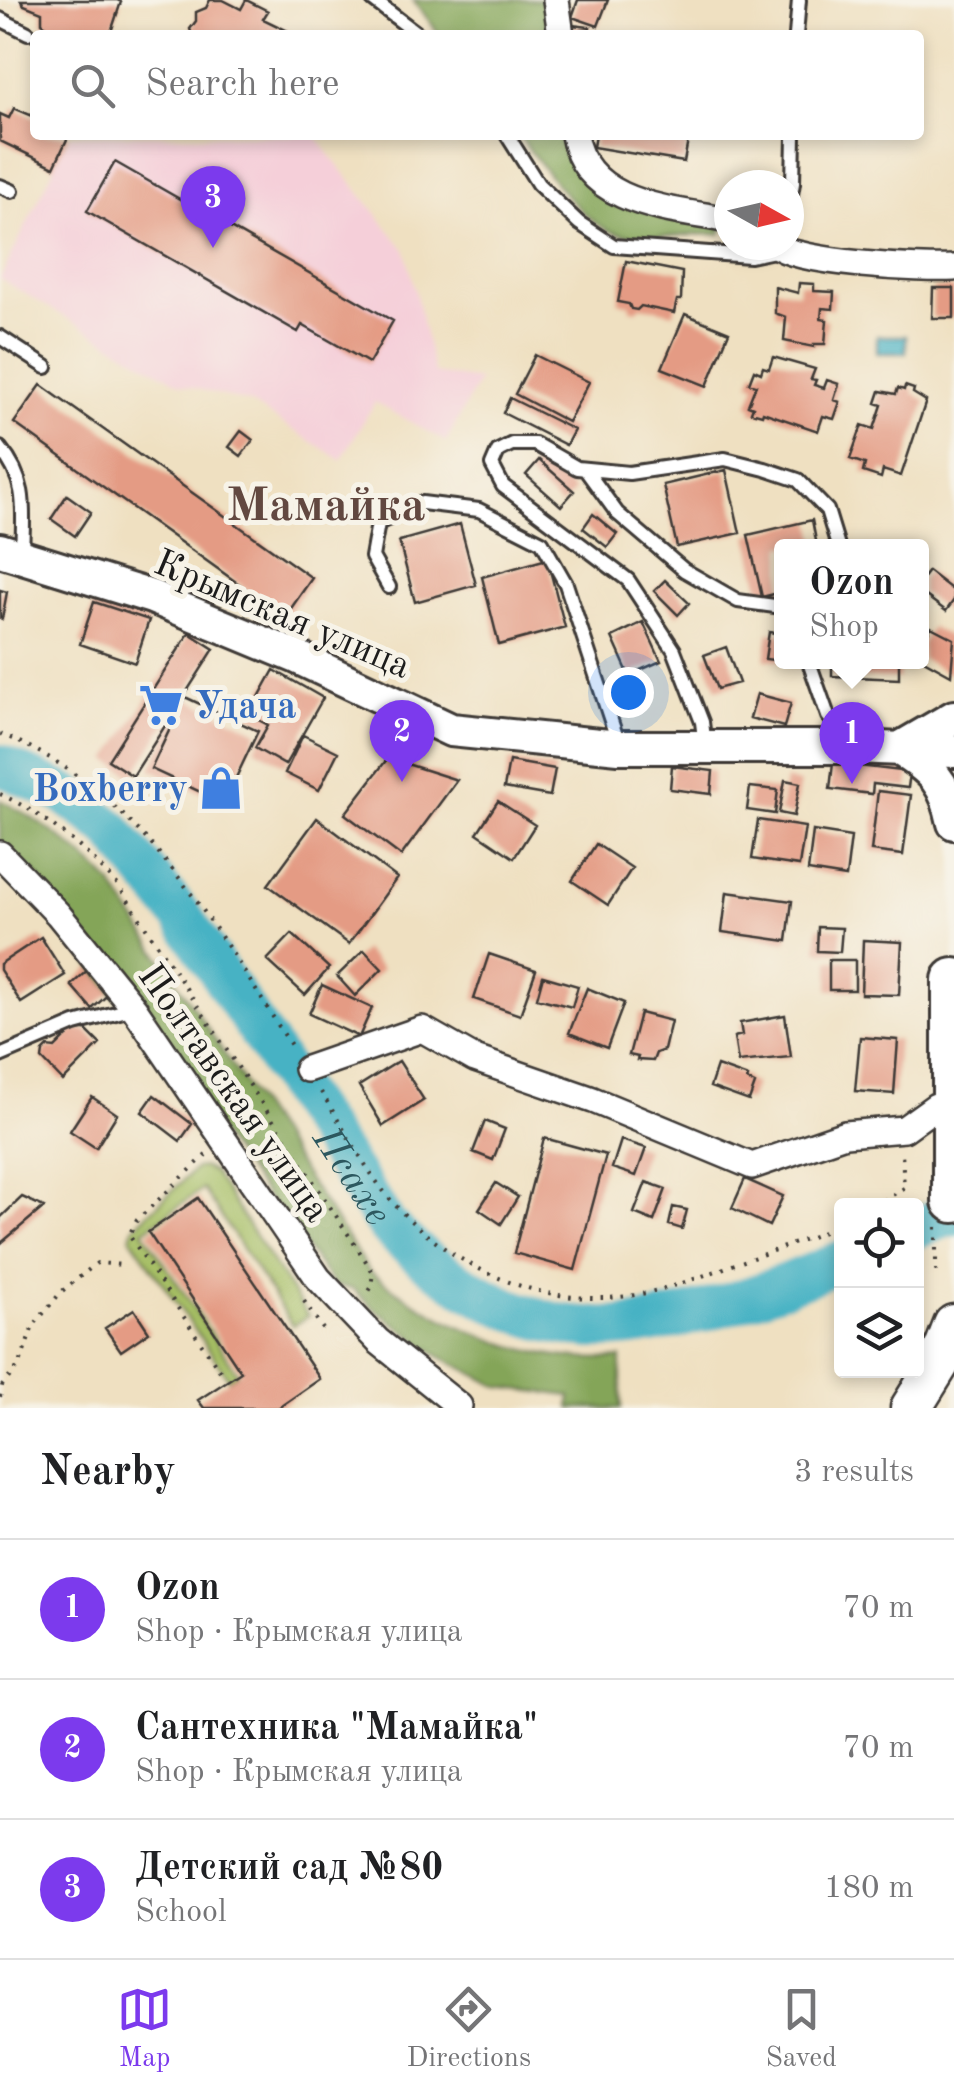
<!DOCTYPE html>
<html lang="en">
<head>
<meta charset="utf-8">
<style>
  :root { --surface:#fff; --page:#f6f6f6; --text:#202124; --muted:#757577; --line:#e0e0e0; --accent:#7c3aed }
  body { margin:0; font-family:"Old Standard TT",serif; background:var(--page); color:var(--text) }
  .controls { position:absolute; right:30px; bottom:30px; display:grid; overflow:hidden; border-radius:10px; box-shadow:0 5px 15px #0003 }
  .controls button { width:90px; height:90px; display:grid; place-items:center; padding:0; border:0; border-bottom:2px solid var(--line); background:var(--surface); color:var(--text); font:50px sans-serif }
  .compass { position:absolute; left:714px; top:170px; width:90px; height:90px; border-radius:50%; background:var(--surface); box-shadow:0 5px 15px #0003; rotate:98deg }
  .you { position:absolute; left:628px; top:692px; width:35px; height:35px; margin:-25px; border:8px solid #fff; border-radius:50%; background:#1a73e8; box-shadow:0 0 0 15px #1a73e833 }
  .badge { display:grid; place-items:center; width:65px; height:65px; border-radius:50%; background:var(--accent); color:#fff; font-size:32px; font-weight:700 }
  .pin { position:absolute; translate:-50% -82px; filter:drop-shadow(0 2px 5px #0008) }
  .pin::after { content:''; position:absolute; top:52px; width:35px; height:30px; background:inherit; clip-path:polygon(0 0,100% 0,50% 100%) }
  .popup { position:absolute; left:774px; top:539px; width:155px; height:130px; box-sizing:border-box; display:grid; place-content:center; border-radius:10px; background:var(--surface); filter:drop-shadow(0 2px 8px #0005); font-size:32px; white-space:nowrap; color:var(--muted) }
  .popup b { font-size:38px; color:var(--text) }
  .popup::after { content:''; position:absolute; left:50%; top:100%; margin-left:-20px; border:20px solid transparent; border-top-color:var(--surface) }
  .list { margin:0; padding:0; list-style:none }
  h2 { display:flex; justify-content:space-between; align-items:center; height:130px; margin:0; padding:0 40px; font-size:42px }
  h2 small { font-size:32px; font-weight:400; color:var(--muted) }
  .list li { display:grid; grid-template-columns:65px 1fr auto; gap:30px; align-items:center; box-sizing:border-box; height:140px; padding:0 40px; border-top:2px solid var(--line) }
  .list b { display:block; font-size:38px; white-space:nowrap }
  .list p { margin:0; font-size:32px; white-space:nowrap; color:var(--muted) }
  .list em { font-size:32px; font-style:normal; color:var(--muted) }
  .icon { flex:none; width:55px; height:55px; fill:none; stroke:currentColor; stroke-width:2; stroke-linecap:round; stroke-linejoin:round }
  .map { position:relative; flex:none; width:954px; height:1408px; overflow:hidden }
  .search { position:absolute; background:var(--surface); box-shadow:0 5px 15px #0003; left:30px; right:30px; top:30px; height:110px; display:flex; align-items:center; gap:25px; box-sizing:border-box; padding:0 35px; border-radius:10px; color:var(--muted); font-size:38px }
  .sheet { height:550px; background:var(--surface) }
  nav { display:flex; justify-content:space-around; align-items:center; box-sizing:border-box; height:140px; border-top:2px solid var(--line); background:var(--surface); font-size:28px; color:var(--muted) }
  nav a { display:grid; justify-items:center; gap:5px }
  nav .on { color:var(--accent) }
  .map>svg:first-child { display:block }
</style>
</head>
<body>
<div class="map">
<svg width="954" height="1408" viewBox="0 0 954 1408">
  <rect width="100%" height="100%" fill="#f7f3e8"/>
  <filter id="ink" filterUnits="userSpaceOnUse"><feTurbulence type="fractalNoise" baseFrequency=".01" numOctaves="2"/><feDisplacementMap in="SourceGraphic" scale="20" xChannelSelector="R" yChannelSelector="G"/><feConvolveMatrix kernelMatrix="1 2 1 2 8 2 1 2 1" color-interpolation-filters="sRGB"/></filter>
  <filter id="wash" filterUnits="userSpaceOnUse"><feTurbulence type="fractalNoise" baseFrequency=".0048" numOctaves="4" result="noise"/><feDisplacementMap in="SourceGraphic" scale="40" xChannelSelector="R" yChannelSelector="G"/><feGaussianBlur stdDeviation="2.25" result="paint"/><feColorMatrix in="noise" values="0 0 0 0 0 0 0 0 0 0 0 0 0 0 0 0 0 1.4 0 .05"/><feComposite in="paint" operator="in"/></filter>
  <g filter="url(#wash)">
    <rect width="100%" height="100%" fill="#efe0c1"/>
    <path fill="#f5cfd9" d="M70 135 315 136 406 251 434 373 479 380 446 442 375 402 341 460 250 403 180 384 0 279Z"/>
    <path fill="#a5be63" stroke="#606d40" stroke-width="2.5" d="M202 1167 213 1172 308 1316 293 1326 203 1189 143 1231 238 1374 229 1379 131 1238 134 1227 196 1168Z"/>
    <path fill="#84a559" stroke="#50603a" stroke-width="2.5" d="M413 0H545L547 35H440Z
      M518 135H558L565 156 588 183 724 227 720 234C691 234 637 242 610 231 577 217 540 163 518 135Z
      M0 800C44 822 77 848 111 883L369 1271C441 1326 528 1365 621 1358V1408H570L571 1396 499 1387 439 1356 372 1307 353 1289 334 1285 0 846Z"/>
    <path fill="#47b2c4" stroke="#326770" stroke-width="2.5" d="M877 336H906V353H877Z"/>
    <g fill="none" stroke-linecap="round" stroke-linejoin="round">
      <g stroke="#47b2c4" stroke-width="42">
        <path id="s1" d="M0 765 65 794 111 829 182 916 387 1226C443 1281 524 1329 605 1328 677 1326 776 1290 842 1261"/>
        <path d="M916 1228 954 1214"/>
      </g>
    </g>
    <g id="blocks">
      <path fill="#e49b84" d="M21 0H117L121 2 110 35H89L82 31 80 35H60L42 23V12L24 5Z
        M210 0H223L241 9 246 0 268 11 263 19 290 32 289 35H192L190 29 196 21V12L206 8Z
        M578 0H608L598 26 572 17Z
        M572 25 590 27 589 35H570Z
        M14 108 35 117V135H69L54 167 0 141V114L9 118Z
        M595 135H689L684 162 593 147Z
        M115 162 393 321 369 363 302 325 298 332 87 211Z
        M626 261 682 272 681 300H677L674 313 641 306 637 310 631 309 629 304 618 302Z
        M799 283 814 284V291L834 292 833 309 822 308 821 319 827 320 825 344H814V347L784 341 786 317 775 313V287L798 293Z
        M933 288H954V318H932Z
        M685 314 729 332 707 386 662 368Z
        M535 355 589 382 568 422 515 394Z
        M773 357 815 369 811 379 816 380 814 385 824 388 827 380 839 384 834 400 840 402 834 419 823 416 818 431 763 412 762 415 751 412 753 407 748 405 756 385 749 383 754 370 761 373 763 367 769 369Z
        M41 385 312 578 285 617 14 423Z
        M905 386 914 389 913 393 926 401 901 476 883 470 881 478 863 472 865 464 850 459 862 425 874 429 882 405 876 403 880 391 896 394 898 388 904 390Z
        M510 398 574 430 566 445 503 413Z
        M241 431 253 440 241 456 229 447Z
        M539 460 574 491 561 506 526 475Z
        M726 470 740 533 677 547 663 485Z
        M67 495 91 512 75 536 51 519Z
        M593 514 617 534 607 547 583 528Z
        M812 520 817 546H782V592L762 597 748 535Z
        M460 524 476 585 415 602 399 541Z
        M547 559 565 627 499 645 482 577Z
        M928 571 954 591V600L946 611 922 593V579Z
        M665 580 689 603 678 615 654 591Z
        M0 590 7 592 2 619 0 618Z
        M94 602 149 620 135 663 80 644Z
        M643 622 661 661 629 675 612 637Z
        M931 627 954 639 951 675 922 659V644Z
        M769 632 782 634V661L765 659Z
        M189 633 214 649 133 776 108 760Z
        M726 647 739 683 717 689 704 655Z
        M832 662H899V679L832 676Z
        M274 670 323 698 285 765 255 748 268 725 249 715Z
        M757 694 791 703 784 727 750 718Z
        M185 697 258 731 224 803 151 769Z
        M303 735 338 752 319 790 285 773Z
        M388 758 457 780 401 856 345 814Z
        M509 761 555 769 550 796 504 788Z
        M833 763 910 772 908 788 873 784 872 794 830 789Z
        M672 766 713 771 711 794 670 789Z
        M785 780 800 783 794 816 779 813Z
        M750 787 778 790 775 814 747 810Z
        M878 791 911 795 903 855 871 851Z
        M498 801 535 825 514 858 477 833Z
        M317 818 397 878 349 944 268 885Z
        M758 820 805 827 799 866 752 859Z
        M813 831 851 837 846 877 808 871Z
        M596 844 632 868 608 905 572 881Z
        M727 892 792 901 787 941 722 932Z
        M818 927 842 928 840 952 817 951Z
        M292 934 329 968 305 995 267 960Z
        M41 937 65 975 21 1003 0 970V964Z
        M863 940 902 942 899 995 861 994Z
        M364 950 382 969 355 996 337 976Z
        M489 954 536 970 520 1015 474 999Z
        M829 960H855V990H829Z
        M90 968 111 992 92 1009 71 985Z
        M543 976 578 986 572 1007 537 998Z
        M322 985 372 1008 359 1037 309 1014Z
        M587 988 624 1003 607 1048 569 1033Z
        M640 1013 671 1021 664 1050 656 1053 653 1061 637 1060 638 1057 629 1055Z
        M785 1015 791 1057 738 1062 734 1037 742 1035 740 1023Z
        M73 1030H86L100 1044 63 1081 42 1059 43 1052 48 1047 55 1048Z
        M860 1037 898 1040 894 1094 855 1091Z
        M399 1061 424 1100 383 1126 359 1086Z
        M717 1066 748 1077 747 1080 755 1084 749 1101 710 1087Z
        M154 1095 192 1124 180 1141 142 1112Z
        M92 1097 117 1114 96 1148 70 1131Z
        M485 1121 505 1129 493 1160 473 1152Z
        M544 1138 606 1155 575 1270 514 1253Z
        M621 1140 646 1148 636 1176 612 1168Z
        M745 1179 783 1196 769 1226 732 1208Z
        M646 1182 666 1189 654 1221 634 1213Z
        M496 1183 518 1197 501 1224 479 1209Z
        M22 1197 44 1207 0 1244V1218Z
        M198 1198 320 1379 278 1408H204L198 1400 241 1372 148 1232Z
        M673 1207 687 1210 682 1229 669 1225Z
        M134 1309 149 1332 121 1351 105 1328Z"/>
    </g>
  </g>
  <g filter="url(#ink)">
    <use href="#blocks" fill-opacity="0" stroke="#3c3935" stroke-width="2.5"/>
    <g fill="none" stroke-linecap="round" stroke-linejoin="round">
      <g stroke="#3c3935" stroke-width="18">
        <path id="service" d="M373 0 419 35
          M0 19 28 33
          M796 35 799 0
          M507 135 538 184 579 223 614 246 750 256 779 250
          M0 186 12 191
          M789 206 793 183 794 135
          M0 337 46 367
          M0 448C29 483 23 511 22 554
          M585 469 617 513 684 570 738 601 782 607
          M389 587 372 557 378 523 422 503 479 510 542 542 566 584 619 745
          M809 662 828 716 848 741
          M705 746 702 722 674 650 628 580 503 486 492 465 498 451 512 444H535L577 468 629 473 725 459 765 469 798 480 827 510 838 546
          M0 1056 75 1024 134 1008"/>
      </g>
      <g stroke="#3c3935" stroke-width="30">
        <path id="minor" d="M556 0 561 35
          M574 135C586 206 672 209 729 220
          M776 245C797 263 923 270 954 268
          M0 854 58 914 134 1008 318 1278 378 1341 459 1406
          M307 1069 422 1029 475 1059 593 1100 752 1166 845 1134 904 1129 936 1106 954 1100"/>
      </g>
      <g stroke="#3c3935" stroke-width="38">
        <path id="tertiary" d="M0 550 152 597 297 657 451 730 619 747H853L954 751
          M954 717 899 749C933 770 946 783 954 823"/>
      </g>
      <g stroke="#3c3935" stroke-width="45">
        <path id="primary" d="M911 1408 939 1363 954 1325"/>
      </g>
      <g stroke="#3c3935" stroke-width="48">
        <path id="trunk" d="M954 980V1201"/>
      </g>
      <path stroke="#3c3935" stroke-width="4" stroke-dasharray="2.5 8" stroke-linecap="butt" d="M0 734C140 787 217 931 294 1050
        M0 794C47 816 83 847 118 885L373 1272 371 1288 366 1296
        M321 1092C342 1125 371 1180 397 1207 461 1276 561 1315 654 1291 684 1284 712 1272 741 1262 775 1250 809 1239 842 1224
        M206 1155 137 1220 129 1235 222 1374
        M875 1206 904 1188 902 1152
        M936 1227V1275
        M304 1301 323 1329
        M0 1397 2 1386 20 1364 33 1326 61 1292 97 1263 124 1265"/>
      <use href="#service" stroke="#fff" stroke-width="12"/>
      <use href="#minor" stroke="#fff" stroke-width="25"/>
      <use href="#tertiary" stroke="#fff" stroke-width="32"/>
      <use href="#primary" stroke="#fff" stroke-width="40"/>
      <use href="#trunk" stroke="#fff" stroke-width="42"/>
    </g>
  </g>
  <defs>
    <g id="supermarket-bare" transform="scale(3.45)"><path d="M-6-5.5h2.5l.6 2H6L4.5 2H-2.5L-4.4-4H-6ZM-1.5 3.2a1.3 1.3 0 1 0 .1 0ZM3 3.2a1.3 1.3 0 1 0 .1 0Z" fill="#3f7fe0" stroke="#f7f3e8" stroke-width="2.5" paint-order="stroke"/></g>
    <g id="shop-bare" transform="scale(3.45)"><path d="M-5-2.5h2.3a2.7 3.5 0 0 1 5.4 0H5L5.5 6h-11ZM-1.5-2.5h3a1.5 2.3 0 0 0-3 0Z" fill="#3f7fe0" stroke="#f7f3e8" stroke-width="2.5" paint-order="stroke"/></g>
  </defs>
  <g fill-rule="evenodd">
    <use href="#supermarket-bare" x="161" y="705"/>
    <use href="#shop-bare" x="221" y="788"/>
  </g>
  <g text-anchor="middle" stroke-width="10" stroke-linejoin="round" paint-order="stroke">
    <g font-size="38" fill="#1c1c1c" stroke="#f7f3e8">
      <text transform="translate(283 613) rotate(23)" y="13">Крымская улица</text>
      <text transform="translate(235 1092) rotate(55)" y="13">Полтавская улица</text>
    </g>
    <g font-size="38" font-weight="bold" fill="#366cbe" stroke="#f7f3e8" text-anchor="start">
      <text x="194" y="718">Удача</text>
      <text x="188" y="801" text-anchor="end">Boxberry</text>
    </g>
    <g font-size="40" font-style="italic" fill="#2d585f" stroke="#f7f3e8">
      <text dy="14" stroke="none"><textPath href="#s1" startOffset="552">Псахе</textPath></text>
    </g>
    <g font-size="48" font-weight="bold" fill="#624840" stroke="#f7f3e8">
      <text x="326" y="520">Мамайка</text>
    </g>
  </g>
</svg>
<div class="controls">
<button><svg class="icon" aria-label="locate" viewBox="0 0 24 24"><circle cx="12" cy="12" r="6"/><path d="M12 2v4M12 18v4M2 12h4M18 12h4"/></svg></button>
<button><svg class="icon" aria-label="layers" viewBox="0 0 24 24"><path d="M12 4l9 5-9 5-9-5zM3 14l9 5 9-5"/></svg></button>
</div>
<svg class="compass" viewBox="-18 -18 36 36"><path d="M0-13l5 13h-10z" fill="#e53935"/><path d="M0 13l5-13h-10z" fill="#757577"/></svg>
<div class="you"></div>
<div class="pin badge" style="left:852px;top:784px">1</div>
<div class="popup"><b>Ozon</b>Shop</div>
<div class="pin badge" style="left:402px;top:782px">2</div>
<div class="pin badge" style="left:213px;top:248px">3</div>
<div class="search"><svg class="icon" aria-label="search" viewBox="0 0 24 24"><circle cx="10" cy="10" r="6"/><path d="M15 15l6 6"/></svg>Search here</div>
</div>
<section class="sheet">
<h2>Nearby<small>3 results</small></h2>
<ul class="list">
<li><span class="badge">1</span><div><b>Ozon</b><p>Shop · Крымская улица</p></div><em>70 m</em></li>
<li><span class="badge">2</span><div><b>Сантехника &quot;Мамайка&quot;</b><p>Shop · Крымская улица</p></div><em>70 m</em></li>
<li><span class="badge">3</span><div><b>Детский сад №80</b><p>School</p></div><em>180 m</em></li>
</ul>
</section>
<nav>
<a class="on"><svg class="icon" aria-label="map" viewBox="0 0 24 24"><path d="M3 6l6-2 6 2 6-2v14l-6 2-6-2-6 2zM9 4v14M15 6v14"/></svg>Map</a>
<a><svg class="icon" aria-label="directions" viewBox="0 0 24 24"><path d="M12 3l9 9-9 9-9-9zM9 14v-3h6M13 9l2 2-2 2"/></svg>Directions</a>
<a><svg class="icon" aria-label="saved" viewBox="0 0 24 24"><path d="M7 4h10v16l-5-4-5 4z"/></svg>Saved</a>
</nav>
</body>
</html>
